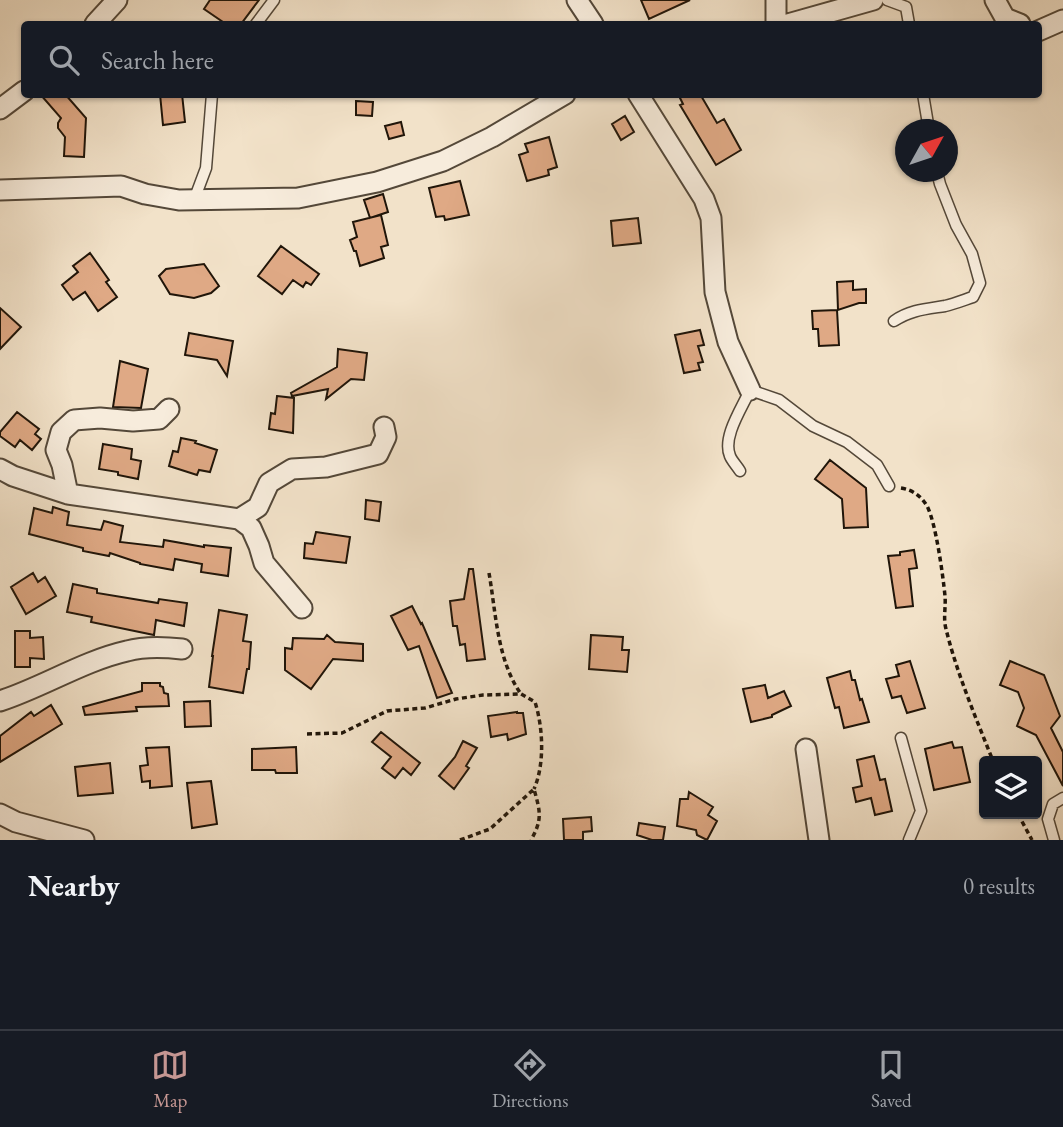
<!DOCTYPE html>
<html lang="en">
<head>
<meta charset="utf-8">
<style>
  :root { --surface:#171b24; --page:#20242c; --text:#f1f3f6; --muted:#9ea1a6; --line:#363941; --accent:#c59692 }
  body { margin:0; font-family:"EB Garamond",serif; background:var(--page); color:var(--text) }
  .controls { position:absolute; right:21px; bottom:21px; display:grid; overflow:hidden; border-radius:7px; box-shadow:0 2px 5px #0004 }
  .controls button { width:63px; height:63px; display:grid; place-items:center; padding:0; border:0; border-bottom:2px solid var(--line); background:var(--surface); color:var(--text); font:35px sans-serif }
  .compass { position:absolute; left:895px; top:119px; width:63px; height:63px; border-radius:50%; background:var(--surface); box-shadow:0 2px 5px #0004; rotate:50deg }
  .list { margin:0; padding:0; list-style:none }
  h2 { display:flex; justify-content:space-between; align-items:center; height:91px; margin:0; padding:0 28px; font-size:30px }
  h2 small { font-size:23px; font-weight:400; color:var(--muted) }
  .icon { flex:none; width:38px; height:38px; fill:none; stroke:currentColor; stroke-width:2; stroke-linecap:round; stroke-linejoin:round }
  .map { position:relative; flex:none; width:1063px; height:840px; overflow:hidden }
  .search { position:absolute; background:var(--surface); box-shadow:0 2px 5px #0004; left:21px; right:21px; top:21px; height:77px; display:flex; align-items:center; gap:18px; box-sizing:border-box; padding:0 24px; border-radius:7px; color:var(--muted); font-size:26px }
  .sheet { height:189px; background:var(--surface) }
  nav { display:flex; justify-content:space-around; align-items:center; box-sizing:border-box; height:98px; border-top:2px solid var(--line); background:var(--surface); font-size:19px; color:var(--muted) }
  nav a { display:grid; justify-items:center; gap:4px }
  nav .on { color:var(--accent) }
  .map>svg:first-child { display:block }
</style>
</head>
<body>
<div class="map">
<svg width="1063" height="840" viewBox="0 0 1063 840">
  <rect width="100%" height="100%" fill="#f2e2c9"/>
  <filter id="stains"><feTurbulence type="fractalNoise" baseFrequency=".00286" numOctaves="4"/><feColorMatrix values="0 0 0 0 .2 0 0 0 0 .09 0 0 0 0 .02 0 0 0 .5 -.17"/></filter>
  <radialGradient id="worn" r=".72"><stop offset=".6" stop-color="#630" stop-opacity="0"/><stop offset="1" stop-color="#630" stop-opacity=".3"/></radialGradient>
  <path fill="#dfa985" stroke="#201509" stroke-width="2" d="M210 0H259L241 24H226L204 9Z
    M641 0H690L649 19Z
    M40 94H65L86 118 84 157 64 156 65 137 58 128V123L61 118Z
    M160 94H182L185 122 163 125Z
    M678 94H700L717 123 724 119 741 150 716 165 680 105 683 104Z
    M356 101 373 102 372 116 356 115Z
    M625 116 634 132 621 140 612 124Z
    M401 122 404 135 389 139 385 126Z
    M549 137 557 167 548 170 549 175 527 181 519 155 528 152 525 144Z
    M460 181 469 215 445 220 444 216 436 217 429 188Z
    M383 194 388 212 370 218 364 200Z
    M381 215 388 245 381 247 384 258 360 266 356 251H354L350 240 357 237 353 222Z
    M638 218 641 243 613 246 611 221Z
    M281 246 319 274 311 285 306 282 303 287 293 280 282 294 258 276Z
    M90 253 109 280 106 282 117 297 98 311 85 292 73 300 62 285 78 272 73 266Z
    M204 264 219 286 211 293 194 298 170 294 159 276 166 269Z
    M853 281V290L866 289V303H859L838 310 837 282Z
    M0 308 21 327 0 349Z
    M837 310 839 345 819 346 818 329H813L812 311Z
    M700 330 704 345 698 346 703 362 698 363 700 370 684 373 675 335Z
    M189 333 233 341 227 376 217 360 185 355Z
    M338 349 367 353 364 380 351 379 326 399 328 389 292 396 291 393 337 367Z
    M120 361 148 369 141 408 113 407Z
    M277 396 294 398 293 433 269 429 271 413 275 414Z
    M17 412 39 429 35 434 41 439 32 450 20 440 15 447 0 436V432Z
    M181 438 196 441 195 443 217 450 210 472 199 470 197 475 169 466 173 451 178 452Z
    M103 444 132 449 131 459 141 461 138 479 118 475V472L99 469Z
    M830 460 866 488 868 527 844 528 842 499 815 479Z
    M366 500 381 502 379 521 365 519Z
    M53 507 69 512 67 525 101 530 104 521 123 526 120 542 163 547 164 540 204 547V545L231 548 228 576 201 572 202 564 175 559 173 570 140 564V563L110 553 109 556 83 551V548L29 534 34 508 52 513Z
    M316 532 350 537 346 563 304 558 305 543 313 544Z
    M914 550 917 568 909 569 913 606 896 608 888 556 900 555V552Z
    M469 569H473L485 659 467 661 465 644 460 645 457 626H453L450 601 464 599Z
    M33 573 38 582 45 577 56 596 26 614 11 587Z
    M73 584 97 589V593L158 603 159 599 187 603 184 626 156 620 154 635 91 622 92 617 67 612Z
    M412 606 421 624 422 623 452 693 437 698 419 646 408 650 391 616Z
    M219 610 247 615 243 641 251 642 249 669H247L243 693 209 687 213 656H212Z
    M15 631H30V638L43 637 44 659 30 658V667H15Z
    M327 635 335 642 363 644V661L333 659 311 689 285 670V648L292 649 293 638 324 639Z
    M591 635 623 637 622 650H629L627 672 589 669Z
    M910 661 925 708 907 713 901 696 892 698 886 679 899 676 896 665Z
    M1010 661 1044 675 1060 716 1051 728 1063 752V786L1036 735 1017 726 1024 708 1018 692 1000 685Z
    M850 671 852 680H855L860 700 862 699 869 722 844 728 839 707 835 708 827 678Z
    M142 683H160V686L163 687 164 693 168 694 169 706 136 707 137 711 85 715 83 707 142 691Z
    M765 685 768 698 784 691 791 706 772 715V717L751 722 743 689Z
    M210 701 211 726 185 727 184 702Z
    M51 705 62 724 0 762V736L31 712 34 716Z
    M517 712V713H523L526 734 508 740 507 734 491 737 488 716Z
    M381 732 420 763 411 775 403 768 395 778 382 768 391 757 372 742Z
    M463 741 477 748 466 766 469 768 454 789 439 776 455 757Z
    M952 742 954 748 962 747 970 782 934 790 925 749Z
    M169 747 172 786 150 788V781L142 782 140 766 148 765 146 748Z
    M296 747 297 773H276L275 770H252V749Z
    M874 756 880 780 885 779 892 811 875 815 871 798 856 802 853 788 862 786 857 760Z
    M110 763 113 793 78 796 75 767Z
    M211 781 217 824 192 828 187 783Z
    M689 792 713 807 708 815 717 821 707 840 697 835 696 830 677 826 680 799H688Z
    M591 817 592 831 583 832V840H564L563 819Z
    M639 823 665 827 663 840H652L637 835Z"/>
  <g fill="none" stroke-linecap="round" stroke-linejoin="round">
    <g stroke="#544839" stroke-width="13">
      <path id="lane" d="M887 0 906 7 909 24
        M256 24 274 0
        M923 94 929 130
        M194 200 206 168 212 94
        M894 321C910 310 926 309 945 306 954 304 964 300 973 297L980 283 972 254 956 225 940 184 937 172
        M740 471C737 466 732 461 730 456 722 437 742 408 750 390L779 400 813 426 847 442 877 465 889 486
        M901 738 921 811 909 840
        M1054 840 1048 819 1053 804 1063 798"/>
    </g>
    <g stroke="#544839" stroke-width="23">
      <path id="street" d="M577 0 593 24
        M776 0V24
        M995 0 1005 18 1020 24
        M95 24 117 0
        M788 24 873 0
        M1038 31 1063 20
        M638 94 704 199 711 218 715 292 728 342 750 390
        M0 109 24 91
        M0 190 121 186 145 194 179 200 298 198 377 182 443 161 492 137 565 94
        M0 469 13 476 68 494 239 519 258 507 269 483 292 469 326 467 378 454 386 437 384 427
        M68 494 62 465 56 450 61 432 74 420 100 418 133 421 159 419 169 409
        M239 519 251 528 259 546 264 563 302 608
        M0 701C43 687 83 661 127 651 145 646 164 647 182 649
        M806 749 819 840
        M0 814 16 822 84 840"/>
    </g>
    <path stroke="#201509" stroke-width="3.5" stroke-dasharray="5 3.5" stroke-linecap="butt" d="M901 488C913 490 921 496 927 506 936 523 943 576 945 596 946 607 943 618 946 629 957 674 976 718 993 761
      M489 573C496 613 497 660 521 694
      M307 734 342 733 387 711 425 708 456 699 483 695 521 694 535 702C543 727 545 764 534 789
      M1018 814 1032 840
      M460 840 490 829 534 789C540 811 543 819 531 840"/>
    <use href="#lane" stroke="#f7ecdc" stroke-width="10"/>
    <use href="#street" stroke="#f7ecdc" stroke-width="19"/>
  </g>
  <rect width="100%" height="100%" filter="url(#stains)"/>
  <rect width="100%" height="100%" fill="url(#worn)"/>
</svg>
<div class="controls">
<button><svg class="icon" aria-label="layers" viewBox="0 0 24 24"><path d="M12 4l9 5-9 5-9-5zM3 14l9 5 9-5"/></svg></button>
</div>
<svg class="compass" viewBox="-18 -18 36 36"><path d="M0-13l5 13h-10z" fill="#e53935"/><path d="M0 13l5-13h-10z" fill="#9ea1a6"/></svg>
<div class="search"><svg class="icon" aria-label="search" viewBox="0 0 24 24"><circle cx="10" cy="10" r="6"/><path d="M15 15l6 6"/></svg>Search here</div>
</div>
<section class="sheet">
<h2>Nearby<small>0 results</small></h2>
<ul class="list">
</ul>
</section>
<nav>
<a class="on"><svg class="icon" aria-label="map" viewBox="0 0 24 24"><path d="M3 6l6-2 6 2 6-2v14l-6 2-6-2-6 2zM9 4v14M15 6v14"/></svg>Map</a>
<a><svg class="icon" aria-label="directions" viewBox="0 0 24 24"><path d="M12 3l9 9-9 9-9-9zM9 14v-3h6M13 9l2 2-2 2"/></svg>Directions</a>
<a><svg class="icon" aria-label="saved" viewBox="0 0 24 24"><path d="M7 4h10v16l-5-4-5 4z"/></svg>Saved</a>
</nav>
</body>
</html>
